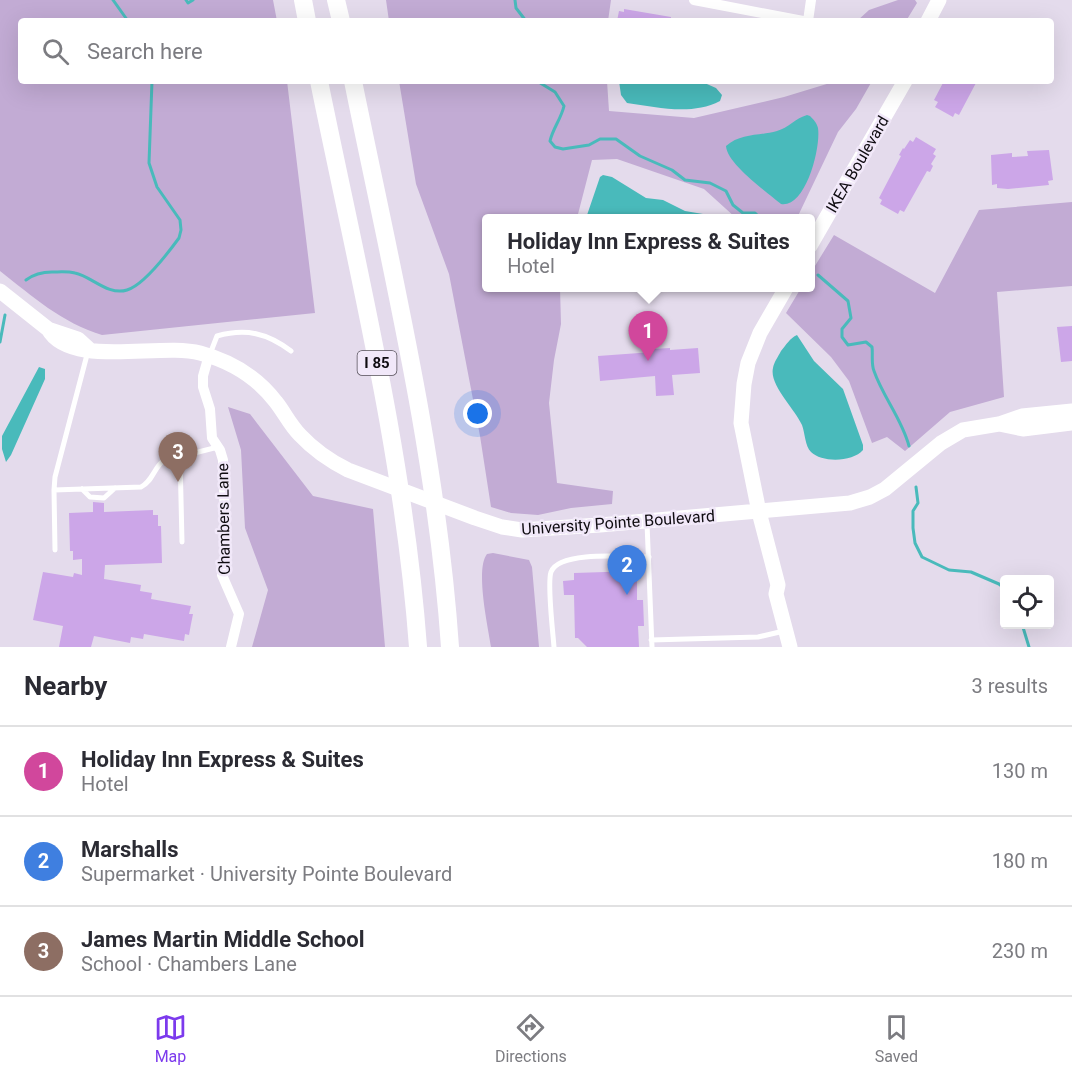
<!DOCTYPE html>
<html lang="en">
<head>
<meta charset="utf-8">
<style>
  :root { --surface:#fff; --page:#f2f2f3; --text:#2b2b33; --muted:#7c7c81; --line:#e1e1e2; --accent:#7c3aed }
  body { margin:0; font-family:Roboto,sans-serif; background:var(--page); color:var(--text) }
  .controls { position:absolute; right:18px; bottom:18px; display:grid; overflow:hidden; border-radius:6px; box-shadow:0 6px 24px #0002 }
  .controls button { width:54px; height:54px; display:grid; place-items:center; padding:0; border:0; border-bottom:2px solid var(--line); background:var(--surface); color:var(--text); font:30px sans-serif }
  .you { position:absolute; left:478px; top:414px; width:21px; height:21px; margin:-15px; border:4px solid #fff; border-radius:50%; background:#1a73e8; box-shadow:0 0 0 9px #1a73e833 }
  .badge { display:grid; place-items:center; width:39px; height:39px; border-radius:50%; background:var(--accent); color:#fff; font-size:20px; font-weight:700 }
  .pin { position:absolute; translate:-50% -50px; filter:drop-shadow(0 2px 3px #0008) }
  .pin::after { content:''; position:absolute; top:32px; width:21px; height:18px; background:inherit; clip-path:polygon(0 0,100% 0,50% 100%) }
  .popup { position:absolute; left:482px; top:214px; width:333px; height:78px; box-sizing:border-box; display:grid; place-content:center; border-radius:6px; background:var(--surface); filter:drop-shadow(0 2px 4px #0005); font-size:20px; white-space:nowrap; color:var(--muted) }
  .popup b { font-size:22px; color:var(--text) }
  .popup::after { content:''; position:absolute; left:50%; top:100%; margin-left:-12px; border:12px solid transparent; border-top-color:var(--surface) }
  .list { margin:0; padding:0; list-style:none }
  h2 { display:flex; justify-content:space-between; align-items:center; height:78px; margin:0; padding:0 24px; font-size:26px }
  h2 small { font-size:20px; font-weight:400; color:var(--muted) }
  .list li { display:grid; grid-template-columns:39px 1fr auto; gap:18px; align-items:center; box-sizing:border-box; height:90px; padding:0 24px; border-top:2px solid var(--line) }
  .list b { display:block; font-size:22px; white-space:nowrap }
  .list p { margin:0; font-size:20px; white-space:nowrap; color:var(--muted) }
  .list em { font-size:20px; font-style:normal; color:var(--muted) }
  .icon { flex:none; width:33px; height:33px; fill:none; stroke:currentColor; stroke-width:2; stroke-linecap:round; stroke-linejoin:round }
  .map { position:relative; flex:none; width:1072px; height:647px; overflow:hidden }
  .search { position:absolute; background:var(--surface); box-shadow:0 6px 24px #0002; left:18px; right:18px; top:18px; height:66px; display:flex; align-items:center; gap:15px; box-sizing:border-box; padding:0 21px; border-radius:6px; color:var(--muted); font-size:22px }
  .sheet { height:348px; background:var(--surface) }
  nav { display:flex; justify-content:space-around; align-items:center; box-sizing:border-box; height:84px; border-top:2px solid var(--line); background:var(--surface); font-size:16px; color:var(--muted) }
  nav a { display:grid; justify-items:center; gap:3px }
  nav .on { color:var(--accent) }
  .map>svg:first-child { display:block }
</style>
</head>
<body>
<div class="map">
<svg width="1072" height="647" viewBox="0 0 1072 647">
  <rect width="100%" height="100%" fill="#e4dbec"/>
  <path fill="#c2abd4" d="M0 0H273L277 21H21V81H287L315 313 102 335C62 323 32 296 0 271Z
    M386 0H611L608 21H389Z
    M898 0H915L917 3 906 21H857L869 10Z
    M399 81H607L609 111 694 118 784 97 830 83 831 81H872L856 109 838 132 797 218H736L704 189 617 159 592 160 577 218H486V288H560L561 324 554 360 549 403 557 483 613 491 612 504 571 508 538 515 511 513 491 507 480 436 449 274 416 184Z
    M1072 202V286L997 292 1004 397 950 412 905 451 887 437 872 443 849 381 831 357 786 313 801 288H810V274L834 235 935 293 979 210Z
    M228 407 250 414 313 496 373 509 385 647H252L268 590 245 528 241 450Z
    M493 553 529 560 532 567 539 647H491C488 627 475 569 487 554Z"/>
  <path fill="#49babb" d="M619 81H700L716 88 722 95 720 101C691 116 657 107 627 103L621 95Z
    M807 115 810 116C813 119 817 123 818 128 821 147 806 208 781 204 767 192 727 164 726 146 741 133 760 136 777 131 788 128 796 118 807 115Z
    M603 175 612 177 646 198 663 200 685 211 703 214 711 218H586L600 177Z
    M797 335 814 361 843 389 863 445V450C853 462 822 463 811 452 805 446 805 433 802 425 795 409 769 385 773 368 774 362 778 357 781 351 786 345 790 338 797 335Z
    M39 367 45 369V379L11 455 6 462 2 449V436Z"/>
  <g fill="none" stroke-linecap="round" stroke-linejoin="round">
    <path stroke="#49babb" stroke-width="3" d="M113 0 128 21
      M186 0 188 3 193 0
      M515 0 516 8 526 21
      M537 81 555 92 564 106C561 119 553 128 550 141L555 147 563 149 589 145 600 139H616L640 156 672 170 685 180 710 183 726 191 733 205 743 213H755L760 218
      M818 275 848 301 851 318 842 329V337L848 345 866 342 872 347C873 354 871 364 874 371 883 397 902 419 909 446
      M26 280C34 274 41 272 52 272 59 272 67 271 75 273 91 276 108 296 127 290 144 285 168 253 179 238L181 230 180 220 157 187 149 163 152 81
      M0 342 5 315
      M916 487 918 503 913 511V528L915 543 922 557 949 570 971 572 999 584 1004 588
      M1022 624 1029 647"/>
  </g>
  <path fill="#cca6e8" d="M624 9 671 17V21H617L619 11 624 12Z
    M944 81H977L959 115 955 113 953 117 935 107 938 102 934 100Z
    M916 137 936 149 933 154 936 156 931 164 933 166 930 172 927 171 904 212 900 210 898 214 880 204 882 200 879 198 901 156 899 155 903 148 904 149 910 140 913 142Z
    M1049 150 1053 180 1048 181 1049 185 1008 189 997 188V184L992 185 991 155 1012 153V157L1028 156 1027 151Z
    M1072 326V361L1061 362 1057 327Z
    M670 348V350L698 348 700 373 672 375 674 395 656 396 655 376 600 381 598 356 653 352V349Z
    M93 502 104 503V512L153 510V515H158V526H161L162 563 105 565 104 579 141 585 140 591 152 593 151 599 191 606 189 614H193L191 624 189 635 185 634 184 641 144 634 143 639 131 637 130 643 94 636 91 647H59L63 626 33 620 43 572 73 577 74 573 82 575V559L73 560V551H70L69 513 93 512Z
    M637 571V600H643L644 626H638L639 647H587L578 638H575L574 595H564L563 581 574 580V573Z"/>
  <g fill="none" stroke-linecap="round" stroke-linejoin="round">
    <path stroke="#fff" stroke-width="5" d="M88 351 55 477 54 490 141 487C152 482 154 468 163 461L218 447
      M210 354 217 336C246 328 267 333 291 351
      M180 456 182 542
      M82 489 90 497 104 498 115 488
      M54 490 55 550
      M647 523 652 647
      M651 640 758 637 784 631
      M554 647C553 633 547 583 551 572 559 550 629 557 649 557"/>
    <path stroke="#fff" stroke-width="10" d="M694 0 803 21
      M808 21 811 0
      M209 355 203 376V387L210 409 212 438 220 450 223 460 226 551 222 575 239 614 231 647"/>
    <path stroke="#fff" stroke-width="15" d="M928 21 939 0
      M810 246 905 81
      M786 288 760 333 748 363 744 384 741 423 759 512 778 585 776 594 790 647
      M0 291 48 329
      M89 349 78 339 48 329C70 369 161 342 200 353 230 361 257 377 276 402 284 412 290 425 300 435 314 450 330 461 348 470L475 518 502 527 522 530 600 525 850 503 870 497 885 489 941 443 963 430 999 424 1022 416 1072 411
      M999 424 1023 429 1072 423"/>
    <path stroke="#fff" stroke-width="18" d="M303 0 307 21
      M336 0 341 21
      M319 81C357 268 404 456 418 647
      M353 81C391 268 437 456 450 647"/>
  </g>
  <g text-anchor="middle" stroke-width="5" stroke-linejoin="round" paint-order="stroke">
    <rect fill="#f1e8f9" stroke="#534e57" stroke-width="1.5" x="357.5" y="351" width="39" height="24" rx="4.5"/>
    <g font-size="15" font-weight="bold" fill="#0f0c11">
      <text x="377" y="368">I 85</text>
    </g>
    <g font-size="16" fill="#0f0c11" stroke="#f1e8f9">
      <text transform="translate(857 164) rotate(-60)" y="6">IKEA Boulevard</text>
      <text transform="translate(223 519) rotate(-91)" y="6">Chambers Lane</text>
      <text transform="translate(618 522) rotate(-4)" y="6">University Pointe Boulevard</text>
    </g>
  </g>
</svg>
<div class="controls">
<button><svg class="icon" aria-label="locate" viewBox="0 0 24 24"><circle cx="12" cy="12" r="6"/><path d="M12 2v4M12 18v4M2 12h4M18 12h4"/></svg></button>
</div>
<div class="you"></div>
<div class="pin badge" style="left:648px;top:361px;background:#d1479c">1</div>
<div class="popup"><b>Holiday Inn Express &amp; Suites</b>Hotel</div>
<div class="pin badge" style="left:627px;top:595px;background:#3f7fe0">2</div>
<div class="pin badge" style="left:178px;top:482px;background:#8d6e63">3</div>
<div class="search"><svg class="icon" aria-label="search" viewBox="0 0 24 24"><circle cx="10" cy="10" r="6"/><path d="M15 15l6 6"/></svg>Search here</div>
</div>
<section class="sheet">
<h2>Nearby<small>3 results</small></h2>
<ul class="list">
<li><span class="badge" style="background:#d1479c">1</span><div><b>Holiday Inn Express &amp; Suites</b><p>Hotel</p></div><em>130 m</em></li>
<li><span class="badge" style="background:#3f7fe0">2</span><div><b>Marshalls</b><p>Supermarket · University Pointe Boulevard</p></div><em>180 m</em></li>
<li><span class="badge" style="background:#8d6e63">3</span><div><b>James Martin Middle School</b><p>School · Chambers Lane</p></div><em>230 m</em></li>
</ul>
</section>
<nav>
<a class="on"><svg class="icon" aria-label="map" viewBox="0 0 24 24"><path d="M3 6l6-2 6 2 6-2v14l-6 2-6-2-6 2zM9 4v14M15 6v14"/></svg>Map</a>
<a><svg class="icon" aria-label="directions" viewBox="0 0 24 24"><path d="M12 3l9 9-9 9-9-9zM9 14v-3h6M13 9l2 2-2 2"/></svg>Directions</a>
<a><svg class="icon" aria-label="saved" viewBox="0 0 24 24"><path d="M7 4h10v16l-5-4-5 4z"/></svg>Saved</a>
</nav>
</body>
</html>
